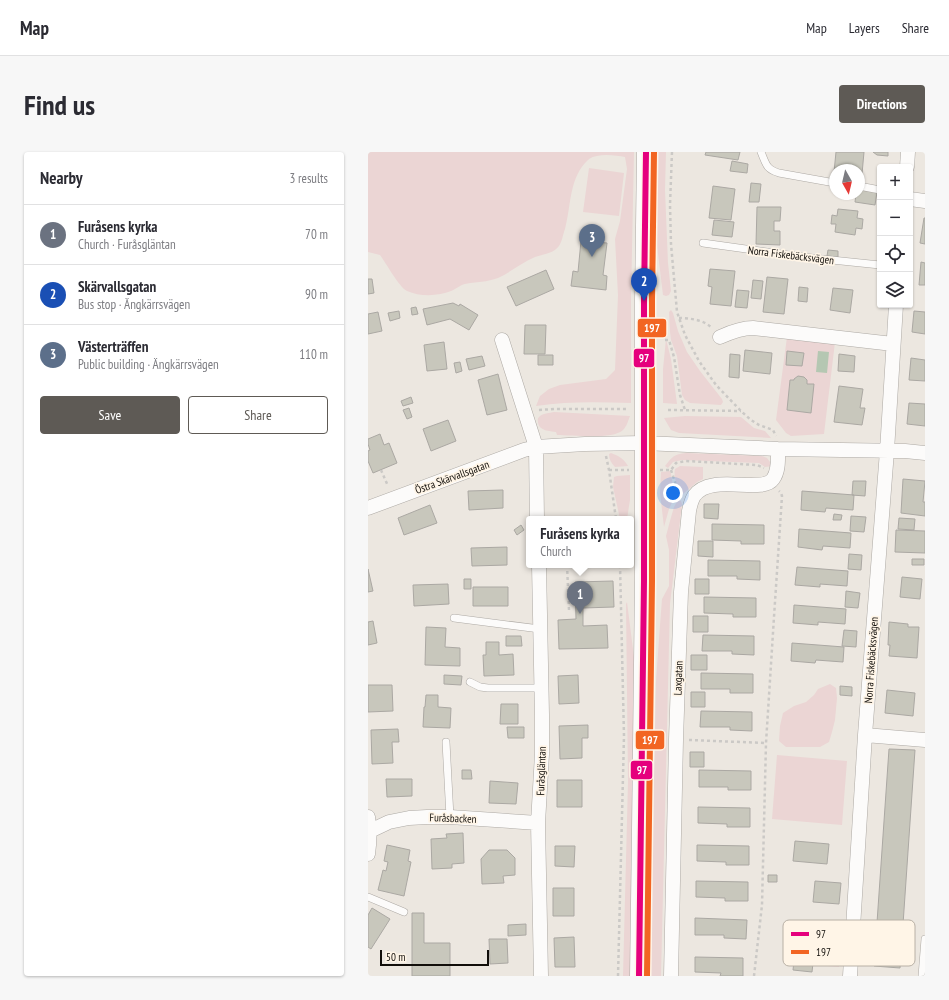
<!DOCTYPE html>
<html lang="en">
<head>
<meta charset="utf-8">
<style>
  :root { --surface:#fff; --page:#f7f7f7; --text:#2b2b33; --muted:#7c7c81; --line:#e1e1e2; --accent:#5e5a55 }
  body { margin:0; font-family:"PT Sans Narrow",sans-serif; background:var(--page); color:var(--text) }
  .controls { position:absolute; right:12px; top:12px; display:grid; overflow:hidden; border-radius:4px; box-shadow:0 1px 3px #0004 }
  .controls button { width:36px; height:36px; display:grid; place-items:center; padding:0; border:0; border-bottom:1px solid var(--line); background:var(--surface); color:var(--text); font:20px sans-serif }
  .compass { position:absolute; left:461px; top:12px; width:36px; height:36px; border-radius:50%; background:var(--surface); box-shadow:0 1px 3px #0004; rotate:172deg }
  .scale { position:absolute; left:12px; bottom:10px; width:109px; box-sizing:border-box; padding-left:4px; border:2px solid #110e0a; border-top:0; font-size:11px; line-height:14px; white-space:nowrap; color:#110e0a; -webkit-text-stroke:3px #fff5e7; paint-order:stroke }
  .you { position:absolute; left:305px; top:341px; width:14px; height:14px; margin:-10px; border:3px solid #fff; border-radius:50%; background:#1a73e8; box-shadow:0 0 0 6px #1a73e833 }
  .badge { display:grid; place-items:center; width:26px; height:26px; border-radius:50%; background:var(--accent); color:#fff; font-size:13px; font-weight:700 }
  .pin { position:absolute; translate:-50% -33px; filter:drop-shadow(0 1px 2px #0008) }
  .pin::after { content:''; position:absolute; top:21px; width:14px; height:12px; background:inherit; clip-path:polygon(0 0,100% 0,50% 100%) }
  .popup { position:absolute; left:158px; top:364px; width:108px; height:52px; box-sizing:border-box; display:grid; place-content:center; border-radius:4px; background:var(--surface); filter:drop-shadow(0 1px 3px #0005); font-size:13px; white-space:nowrap; color:var(--muted) }
  .popup b { font-size:15px; color:var(--text) }
  .popup::after { content:''; position:absolute; left:50%; top:100%; margin-left:-8px; border:8px solid transparent; border-top-color:var(--surface) }
  .list { margin:0; padding:0; list-style:none }
  h2 { display:flex; justify-content:space-between; align-items:center; height:52px; margin:0; padding:0 16px; font-size:17px }
  h2 small { font-size:13px; font-weight:400; color:var(--muted) }
  .list li { display:grid; grid-template-columns:26px 1fr auto; gap:12px; align-items:center; box-sizing:border-box; height:60px; padding:0 16px; border-top:1px solid var(--line) }
  .list b { display:block; font-size:15px; white-space:nowrap }
  .list p { margin:0; font-size:13px; white-space:nowrap; color:var(--muted) }
  .list em { font-size:13px; font-style:normal; color:var(--muted) }
  .actions { display:flex; gap:8px; padding:12px 16px }
  .actions a { flex:1; padding:9px 0; border:1px solid var(--accent); border-radius:4px; text-align:center; font-size:14px; color:var(--accent) }
  .actions .main { background:var(--accent); color:#fff }
  .icon { flex:none; width:22px; height:22px; fill:none; stroke:currentColor; stroke-width:2; stroke-linecap:round; stroke-linejoin:round }
  .map { position:relative; flex:none; width:557px; height:824px; overflow:hidden; border-radius:4px }
  header { display:flex; align-items:center; gap:24px; box-sizing:border-box; height:56px; padding:0 20px; background:var(--surface); border-bottom:1px solid var(--line) }
  header strong { font-size:19px }
  nav { display:flex; gap:22px; margin-inline-start:auto; font-size:14px }
  .intro { display:flex; align-items:center; justify-content:space-between; box-sizing:border-box; height:96px; padding:0 24px }
  h1 { margin:0; font-size:28px }
  .button { padding:10px 18px; border-radius:4px; background:var(--accent); color:#fff; font-size:14px; font-weight:700 }
  main { display:flex; gap:24px; padding:0 24px }
  aside { flex:1; background:var(--surface); border-radius:4px; box-shadow:0 1px 3px #0004 }
  .map>svg:first-child { display:block }
</style>
</head>
<body>
<header>
<strong>Map</strong>
<nav><a>Map</a><a>Layers</a><a>Share</a></nav>
</header>
<div class="intro"><h1>Find us</h1><a class="button">Directions</a></div>
<main>
<aside>
<h2>Nearby<small>3 results</small></h2>
<ul class="list">
<li><span class="badge" style="background:#6b7280">1</span><div><b>Furåsens kyrka</b><p>Church · Furåsgläntan</p></div><em>70 m</em></li>
<li><span class="badge" style="background:#1a4fb4">2</span><div><b>Skärvallsgatan</b><p>Bus stop · Ängkärrsvägen</p></div><em>90 m</em></li>
<li><span class="badge" style="background:#5c6f8a">3</span><div><b>Västerträffen</b><p>Public building · Ängkärrsvägen</p></div><em>110 m</em></li>
</ul>
<div class="actions"><a class="main">Save</a><a>Share</a></div>
</aside>
<div class="map">
<svg width="557" height="824" viewBox="0 0 557 824">
  <rect width="100%" height="100%" fill="#ece7e0"/>
  <path fill="#ebd5d4" d="M0 0H266L263 147V251C231 250 200 249 168 254L172 244 181 237 192 233 238 227 247 218 250 143 247 87 252 69 259 17 257 5C247 3 230 1 221 7 221 7 217 11 217 11 201 29 203 55 197 77 195 82 194 90 191 94 185 102 175 102 167 105 153 111 143 120 130 126 120 130 107 130 97 132 92 133 88 137 83 139 71 144 52 145 39 139 31 135 18 111 12 103L0 100Z
    M288 0H298L297 38 300 111 303 139 301 143 298 144 295 143C293 126 291 110 289 93 286 62 286 31 288 0Z
    M221 16 256 21 251 64 215 60Z
    M303 158 305 161 310 179 319 200 332 219 354 247 355 250 353 253 322 251 317 248 314 243 309 204 303 188 302 180 301 160Z
    M419 185 467 190 456 282 423 284 418 281 408 268Z
    M298 187 303 207 309 252 295 251V217Z
    M186 260 262 264C260 269 259 274 255 278 245 288 204 283 189 283L188 280C181 279 172 279 170 271 170 269 169 267 171 265 174 261 182 261 186 260Z
    M317 264 373 265 386 276 397 279 403 286 311 281 303 278 296 266Z
    M243 301C251 304 256 307 260 314L247 315C243 311 241 307 241 302Z
    M318 301 394 304 399 306 405 314 397 315 391 311 314 308 305 310 300 316 297 314C304 305 306 302 318 301Z
    M312 314 335 315V327L329 330 315 342C310 339 305 324 307 317Z
    M302 319 303 322 307 344 301 357 296 375 292 341 293 320Z
    M262 323V348L259 367H252L245 335 246 325 249 324Z
    M310 348 313 349 314 352 302 452 293 824H282L288 529 292 473 294 447 301 434V398L298 384 302 369 306 355Z
    M259 450 266 505 262 824H255L260 629 258 452Z
    M462 532 468 536 469 546 467 568 464 580 461 590 452 595H418L411 589 412 574 415 561 426 554 438 550 446 543 450 537Z
    M409 603 479 609 474 673 404 667Z
    M470 798 473 800 471 815 459 814 457 813 455 804Z"/>
  <path fill="#b5c7b2" d="M450 199 461 200 459 221 448 220Z"/>
  <path fill="#c8c7bc" stroke="#aba8a3" d="M338 0H372L370 8 337 3Z
    M468 0H496L494 22H491V18H467V20H466Z
    M505 0H520V4L509 3Z
    M364 9 380 12 379 21 362 19Z
    M383 31 393 32 391 50H381Z
    M345 34 367 37 363 68 341 66Z
    M491 38 509 40 507 53 487 50 488 42H491Z
    M389 55H413L412 69H406V79H412V93L388 92Z
    M470 57 490 59 489 66 495 67 494 77 488 76 487 83 467 80 468 72H463L464 63 469 64Z
    M556 66H557V92L552 91Z
    M346 68 366 70 364 85 344 83Z
    M213 89 239 91 235 123 239 124 238 138 203 134 205 119 210 120Z
    M460 98 470 99V105L459 104Z
    M553 110 557 111V133H551Z
    M342 117 367 119 363 154 342 152 344 135 340 134Z
    M178 118 186 137 148 154 139 135Z
    M399 125 420 127 416 162 395 160Z
    M0 127H4L6 141 0 142Z
    M385 128 395 129 393 147 383 146Z
    M431 135 440 136 439 150 430 149Z
    M465 136 485 138 482 161 462 158Z
    M369 138 381 139 379 156 367 155Z
    M85 151 91 154 92 152 110 163 101 178 82 167 59 173 55 157Z
    M48 155 50 162 44 163 43 156Z
    M31 159 32 166 22 169 20 161Z
    M546 159 557 160V182L544 180Z
    M10 160 14 179 0 182V162Z
    M157 173H178L177 202H156Z
    M76 190 79 217 59 219 56 193Z
    M377 198 404 201 402 222 375 219Z
    M419 199 436 201 434 214 418 213Z
    M362 202 372 203 371 226 361 225Z
    M471 202 487 204 486 220 470 219Z
    M170 203H185V213H170Z
    M114 204 117 214 101 218 98 207Z
    M543 206 557 208V229L541 228Z
    M92 210 94 219 88 221 86 211Z
    M130 222 139 258 119 263 110 228Z
    M430 224 436 225 439 228V232H446L443 261 419 258 422 228H426V227Z
    M471 234 495 237 492 256H497L494 273 466 270Z
    M43 245 45 251 35 254 33 249Z
    M541 251 557 252V274L539 272Z
    M41 256 44 265 39 267 35 258Z
    M80 268 88 289 63 299 55 277Z
    M12 282 16 293 21 291 29 311 5 321 0 309V299L2 298 0 292V287Z
    M535 327 557 329 555 350H557V364L533 361Z
    M485 329H498L497 344 484 343Z
    M135 338V356L101 358 100 339Z
    M434 339 486 343 485 358 458 356 457 360 433 358Z
    M336 352H351L350 367 336 366Z
    M62 353 69 371 36 383 30 366Z
    M466 362 474 363 473 368H465Z
    M483 364 498 365 496 380 482 379Z
    M531 366 547 367 546 378 530 377Z
    M344 372 396 373V392H373V389L344 388Z
    M153 373 156 378 149 383 146 378Z
    M431 377 483 381 482 396 455 394 454 398 430 395Z
    M528 378 557 379V401L527 400Z
    M330 389H345V405L330 404Z
    M139 395V413L104 414 103 396Z
    M481 402 494 403 493 418 480 417Z
    M544 407H556V413H544Z
    M340 408 392 409V428L369 427V424H340Z
    M429 415 480 419 479 434 452 432V435L427 433Z
    M0 417 5 439 0 440Z
    M534 425 554 427 552 447 532 445Z
    M96 427H103V437H96Z
    M327 427H341V442H327Z
    M245 429 246 455 215 456V474L239 473 240 496 191 497 190 468 208 467 207 430Z
    M80 432 81 452 46 454 45 433Z
    M105 435H140V454H105Z
    M478 439 492 441 490 456 477 455Z
    M336 445 388 446V465H365V462L336 461Z
    M426 453 478 457 477 472 450 470V473L425 471Z
    M325 464H340V480H325Z
    M5 469 9 491 0 493V470Z
    M521 470 540 472V475H551L549 506 521 504 522 493H520Z
    M58 475 78 476 77 495 92 496V514L57 513Z
    M476 478 489 479 488 495 474 494Z
    M335 483 386 484V503L364 502V499H334Z
    M138 484H153L154 494H138Z
    M118 490H131V503L145 502 146 523 116 524 115 503H118Z
    M424 491 476 495 475 510 448 508 447 511 423 509Z
    M323 503H339V518H323Z
    M333 521 385 522V541H362V537H333Z
    M76 523 94 524 93 533 76 532Z
    M210 523 211 551 191 552 190 524Z
    M0 533H24L25 559 0 560Z
    M472 534 484 535V544L472 543Z
    M519 538 547 541 545 564 517 561Z
    M323 540H337V555H323Z
    M58 543H70V555L83 556 82 576 55 575 56 555H57Z
    M133 552H150V572H132Z
    M333 559 384 560V579L362 578V575H332Z
    M220 573V586H214V606L192 607 191 574Z
    M139 575H156V586H140Z
    M30 577 31 590H24L25 611 4 612 3 578Z
    M521 597 547 598 532 816 506 814Z
    M322 600H336V615H322Z
    M94 618H103L104 627H94Z
    M331 618 383 619V638H360V635H331Z
    M18 627H44V644L19 645Z
    M189 628H214V655H189Z
    M122 629 150 631 148 652 121 651Z
    M330 655 382 656V675H359V672L330 671Z
    M95 681 96 711 84 712V716L64 717 63 687 79 686 78 682Z
    M427 689 461 692 459 712 425 709Z
    M19 693 42 698 40 709 43 710 36 744 10 738 15 718 18 719 20 710 16 709Z
    M329 693 381 694V713H358V710L329 709Z
    M187 694H207L206 715 187 714Z
    M121 698H139L147 706V723L135 724 136 731 114 732 113 707Z
    M400 723H409V730H400Z
    M328 729 380 730V749H357V746L328 745Z
    M447 729 473 731 471 752 445 750Z
    M185 736H206V764H185Z
    M4 756 22 767 3 797 0 795V763Z
    M44 761H56V791H82V824H44Z
    M327 766 379 768 378 787 356 786V783H327Z
    M158 772V783L140 784V773Z
    M445 779 447 799 435 800 434 799 427 800 425 782Z
    M206 785 207 815H187L186 786Z
    M121 787H139L140 811 122 812Z
    M327 805 375 806V824H352L353 821 327 820Z
    M426 809 445 811 444 820 425 818Z"/>
  <g fill="none" stroke-linecap="round" stroke-linejoin="round">
    <g stroke="#ada9a4" stroke-width="8">
      <path id="service" d="M393 0C398 12 398 17 411 21L467 31
        M491 34 512 38
        M335 91 435 105 512 113
        M86 466 172 477
        M102 530 112 535 120 536H174
        M78 590 82 665
        M0 745 36 760
        M554 824 557 787"/>
    </g>
    <g stroke="#ada9a4" stroke-width="15">
      <path id="minor" d="M539 15 540 0
        M542 47 557 49
        M352 185C363 180 373 176 385 176L525 192
        M134 188 168 295 169 367
        M0 356 156 298 168 295 217 292 276 291 410 297 537 299 557 301
        M171 413 174 563V602L170 671 173 824
        M497 583 557 588
        M0 665C2 678 2 689 0 702
        M2 679 21 670 41 666 59 665H82L170 671
        M303 824 308 588 313 440 321 359C322 354 323 349 326 344 343 320 394 343 405 327 411 319 410 307 410 297
        M482 824 497 583 519 299 528 153"/>
    </g>
    <g stroke="#ada9a4" stroke-width="19">
      <path id="tertiary" d="M271 824 273 678 276 429V149L278 0"/>
    </g>
    <path stroke="#cbc9c6" stroke-width="2.5" stroke-dasharray="3 3" stroke-linecap="butt" d="M304 0 302 53 303 92 309 160 317 183 331 209 348 233 373 259 383 268 391 273 405 278 408 284
      M311 166C322 166 335 168 343 175
      M297 188H301L306 205 312 243 317 258
      M171 258 186 257H260
      M300 258 373 259
      M238 304 241 318 248 367
      M13 318 20 334
      M241 318H261
      M292 318H303L308 311 318 309 389 313 396 316
      M303 318 311 342
      M199 413 201 458
      M321 588 398 591
      M250 824 256 584 252 413
      M386 824 394 753 398 591 406 465 414 344 413 341 411 339"/>
    <use href="#service" stroke="#fcfbfa" stroke-width="7"/>
    <use href="#minor" stroke="#fcfbfa" stroke-width="14"/>
    <use href="#tertiary" stroke="#fcfbfa" stroke-width="18"/>
    <g stroke="#fff5e7" stroke-width="9">
      <path id="bus-1" d="M271 824 276 429V149L278 0"/>
    </g>
    <g stroke="#fff5e7" stroke-width="9">
      <path id="bus-2" d="M279 824 284 429V149L286 0"/>
    </g>
    <use href="#bus-1" stroke="#e5007d" stroke-width="6"/>
    <use href="#bus-2" stroke="#f26522" stroke-width="6"/>
  </g>
  <g text-anchor="middle" stroke-width="3.5" stroke-linejoin="round" paint-order="stroke">
    <g font-size="11" fill="#110e0a" stroke="#fff5e7">
      <text transform="translate(423 103) rotate(7)" y="4">Norra Fiskebäcksvägen</text>
      <text transform="translate(84 325) rotate(-20)" y="4">Östra Skärvallsgatan</text>
      <text transform="translate(503 508) rotate(-86)" y="4">Norra Fiskebäcksvägen</text>
      <text transform="translate(310 526) rotate(-88)" y="4">Laxgatan</text>
      <text transform="translate(173 619) rotate(-88)" y="4">Furåsgläntan</text>
      <text transform="translate(85 666) rotate(2)" y="4">Furåsbacken</text>
    </g>
  </g>
  <rect x="415" y="768" width="132" height="46" rx="6" fill="#fff5e7" stroke="#b8b0a5" stroke-width="1"/>
  <rect x="423" y="780" width="18" height="4" fill="#e5007d"/>
  <rect x="423" y="798" width="18" height="4" fill="#f26522"/>
  <g font-size="11" fill="#110e0a">
    <text x="448" y="786">97</text>
    <text x="448" y="804">197</text>
  </g>
  <g stroke="#fff5e7" stroke-width="1.5">
    <rect x="269" y="166" width="30" height="20" rx="4" fill="#f26522"/>
    <rect x="265" y="196" width="22" height="20" rx="4" fill="#e5007d"/>
    <rect x="267" y="578" width="30" height="20" rx="4" fill="#f26522"/>
    <rect x="262" y="608" width="23" height="20" rx="4" fill="#e5007d"/>
  </g>
  <g font-size="11" text-anchor="middle" font-weight="bold" fill="#fff">
    <text x="284" y="180">197</text>
    <text x="276" y="210">97</text>
    <text x="282" y="592">197</text>
    <text x="274" y="622">97</text>
  </g>
</svg>
<div class="controls">
<button>+</button>
<button>−</button>
<button><svg class="icon" aria-label="locate" viewBox="0 0 24 24"><circle cx="12" cy="12" r="6"/><path d="M12 2v4M12 18v4M2 12h4M18 12h4"/></svg></button>
<button><svg class="icon" aria-label="layers" viewBox="0 0 24 24"><path d="M12 4l9 5-9 5-9-5zM3 14l9 5 9-5"/></svg></button>
</div>
<svg class="compass" viewBox="-18 -18 36 36"><path d="M0-13l5 13h-10z" fill="#e53935"/><path d="M0 13l5-13h-10z" fill="#7c7c81"/></svg>
<div class="scale">50 m</div>
<div class="you"></div>
<div class="pin badge" style="left:212px;top:462px;background:#6b7280">1</div>
<div class="popup"><b>Furåsens kyrka</b>Church</div>
<div class="pin badge" style="left:276px;top:149px;background:#1a4fb4">2</div>
<div class="pin badge" style="left:224px;top:105px;background:#5c6f8a">3</div>
</div>
</main>
</body>
</html>
